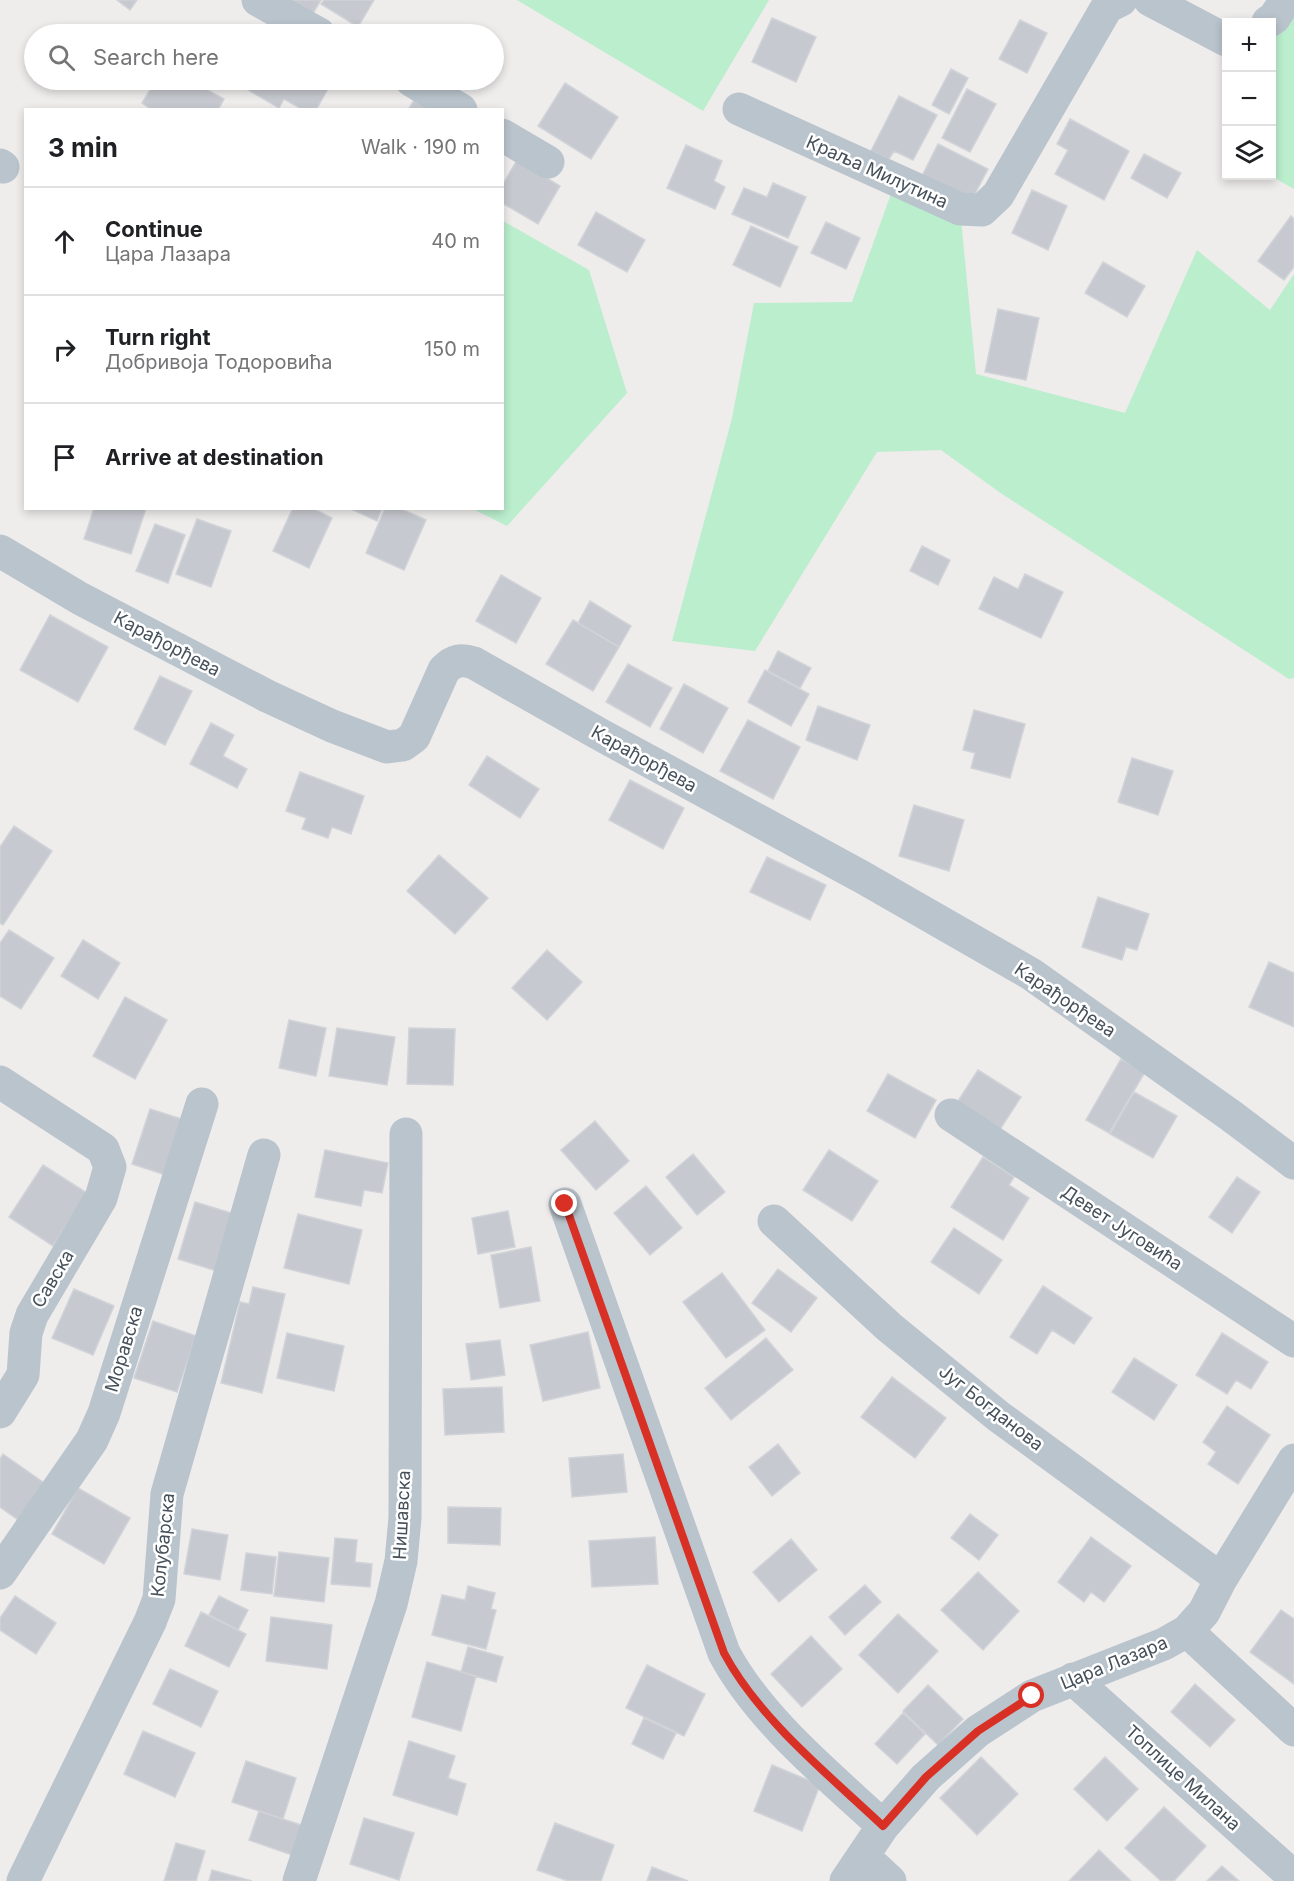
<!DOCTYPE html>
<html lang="en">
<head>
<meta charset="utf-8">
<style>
  :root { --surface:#fff; --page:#f6f6f6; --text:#202124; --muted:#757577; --line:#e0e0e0 }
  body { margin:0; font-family:Inter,sans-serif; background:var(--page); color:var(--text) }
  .controls { position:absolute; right:18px; top:18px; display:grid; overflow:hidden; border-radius:0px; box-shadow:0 3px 9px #0003 }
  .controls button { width:54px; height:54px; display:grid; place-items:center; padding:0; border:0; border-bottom:2px solid var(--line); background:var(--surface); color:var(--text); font:30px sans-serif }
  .stop { position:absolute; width:18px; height:18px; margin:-14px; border:4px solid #d93025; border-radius:50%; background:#fff }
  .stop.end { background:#d93025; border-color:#fff; box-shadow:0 2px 6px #0008 }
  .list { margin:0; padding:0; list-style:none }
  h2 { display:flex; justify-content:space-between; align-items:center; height:78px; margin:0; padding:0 24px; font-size:26px }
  h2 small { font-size:20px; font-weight:400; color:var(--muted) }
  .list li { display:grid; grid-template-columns:39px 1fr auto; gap:18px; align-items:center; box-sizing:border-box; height:108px; padding:0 24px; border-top:2px solid var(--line) }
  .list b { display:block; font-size:22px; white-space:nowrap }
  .list p { margin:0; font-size:20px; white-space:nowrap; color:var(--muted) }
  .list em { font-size:20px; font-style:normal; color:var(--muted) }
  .icon { flex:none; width:33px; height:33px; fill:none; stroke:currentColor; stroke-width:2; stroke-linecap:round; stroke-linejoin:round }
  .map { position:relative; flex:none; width:1294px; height:1881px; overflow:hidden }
  .search { position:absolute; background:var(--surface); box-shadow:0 3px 9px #0003; left:24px; top:24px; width:480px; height:66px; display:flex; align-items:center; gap:15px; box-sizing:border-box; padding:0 21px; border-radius:33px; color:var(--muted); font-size:22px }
  .panel { position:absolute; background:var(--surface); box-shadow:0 3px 9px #0003; left:24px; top:108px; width:480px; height:402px; border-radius:0px }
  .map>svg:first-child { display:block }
</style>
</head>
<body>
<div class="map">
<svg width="1294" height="1881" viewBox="0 0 1294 1881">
  <rect width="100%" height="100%" fill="#efecec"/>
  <path fill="#baeecd" d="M517 0H769L703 111Z
    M1294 0V189L1271 176 1272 23Z
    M896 180 960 209 976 374 1125 413 1197 250 1270 310 1294 274V678L1289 679 1002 494 941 450 877 452 755 651 672 641 732 418 754 303 852 302Z
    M503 221 589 270 627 393 507 526 473 509 502 508Z"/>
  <path fill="#c6c9cf" stroke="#d0d3d8" stroke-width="1.5" d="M117 0H137L130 10Z
    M288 0H321L312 15Z
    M324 0H374L358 27 321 4Z
    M772 18 816 37 796 82 752 62Z
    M1020 20 1047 33 1027 73 999 59Z
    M951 69 968 78 949 114 932 105Z
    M156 80H190L224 99 218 110H152L142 103Z
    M247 80H320L330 85 316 110H303L284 99 279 108 243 87Z
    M565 83 618 117 591 159 538 126Z
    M967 89 996 104 970 152 942 138Z
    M899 96 937 115 913 160 894 151 889 159 871 151Z
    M414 100 430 110H408Z
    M1070 119 1129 151 1104 200 1055 174 1068 150 1057 144Z
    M938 144 988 169 970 203 921 178Z
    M686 145 722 161 714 181 725 187 715 209 667 188Z
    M1144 154 1181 173 1167 198 1131 178Z
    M517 160 560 186 538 224 502 203V186Z
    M773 183 806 197 788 238 732 214 744 188 767 197Z
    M1032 190 1067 206 1048 250 1012 233Z
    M596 212 645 240 627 272 578 245Z
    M1291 216 1294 219V267L1284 280 1258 261Z
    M826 222 860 238 846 269 811 253Z
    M751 226 798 247 780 287 733 265Z
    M1103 262 1145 286 1127 317 1085 293Z
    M998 309 1039 318 1026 380 985 372Z
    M94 508H146L131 554 84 539Z
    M293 508H312L332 518 309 568 273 551Z
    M349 508H382L377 521Z
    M385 508H399L426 520 404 570 366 553Z
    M197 519 231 531 211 587 176 574Z
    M155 524 185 535 168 583 136 571Z
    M922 546 950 560 938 585 910 571Z
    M1025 574 1063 592 1041 638 979 609 994 577 1018 589Z
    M501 575 541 598 516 643 476 621Z
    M590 601 631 626 619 647 578 623Z
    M50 615 108 647 78 702 20 670Z
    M573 620 619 647 593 691 546 664Z
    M778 651 811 668 800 688 768 671Z
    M628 664 672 688 650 727 606 702Z
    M765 670 809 694 791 726 748 702Z
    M160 676 192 691 165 745 134 729Z
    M684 684 728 708 703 753 660 729Z
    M818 706 870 725 857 760 806 740Z
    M974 710 1025 724 1010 778 971 768 975 753 963 750Z
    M748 720 800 747 773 799 720 771Z
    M211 723 234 735 223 756 247 769 237 788 190 764Z
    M487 756 539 789 520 818 469 785Z
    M1132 758 1173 771 1158 815 1118 802Z
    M300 772 364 796 351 834 332 827 328 838 302 829 306 818 286 811Z
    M630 780 684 808 663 849 609 820Z
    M914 805 964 820 949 871 899 856Z
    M14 826 52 851 3 925 0 923V847Z
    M439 855 488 898 455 934 407 891Z
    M767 857 826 885 810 920 750 892Z
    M1098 897 1149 914 1137 950 1126 947 1122 960 1082 947Z
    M9 930 54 958 21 1009 0 996V943Z
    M83 940 120 963 98 999 61 976Z
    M547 950 582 982 547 1020 512 988Z
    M1269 962 1294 973V1027L1249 1007Z
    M125 997 167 1020 135 1079 93 1056Z
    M289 1020 326 1028 316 1076 279 1068Z
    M337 1028 395 1037 387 1085 329 1076Z
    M409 1028 455 1029 453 1085 407 1084Z
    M1121 1059 1145 1072 1109 1133 1086 1120Z
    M978 1070 1021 1097 999 1131 956 1104Z
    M888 1074 936 1100 915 1138 867 1111Z
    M1134 1092 1177 1116 1153 1158 1110 1134Z
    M150 1109 188 1121 169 1176 132 1164Z
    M595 1121 629 1161 596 1190 561 1150Z
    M325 1150 388 1163 382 1193 364 1190 361 1206 315 1197Z
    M829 1150 878 1181 852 1221 803 1190Z
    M693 1154 725 1192 697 1215 666 1177Z
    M983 1157 1014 1177 1009 1185 1029 1198 1003 1240 951 1207Z
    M43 1165 87 1193 53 1246 9 1217Z
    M1237 1177 1260 1192 1232 1233 1209 1217Z
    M646 1186 682 1228 650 1255 614 1213Z
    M195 1202 238 1215 220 1272 178 1259Z
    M508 1211 515 1247 478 1254 472 1218Z
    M298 1214 362 1230 349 1284 284 1268Z
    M954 1228 1002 1260 979 1294 931 1262Z
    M531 1247 540 1301 500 1308 491 1255Z
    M778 1269 817 1298 791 1332 752 1303Z
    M722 1273 765 1330 726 1358 683 1302Z
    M1043 1286 1092 1318 1074 1344 1052 1330 1037 1354 1010 1337Z
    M253 1287 285 1294 262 1393 221 1383 240 1302 249 1304Z
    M74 1289 114 1306 93 1355 52 1338Z
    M153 1321 196 1336 177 1392 134 1378Z
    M588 1332 600 1388 543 1401 530 1345Z
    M287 1333 344 1346 334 1391 277 1378Z
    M1222 1333 1268 1362 1251 1389 1236 1380 1227 1394 1196 1375Z
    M766 1338 793 1370 731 1420 705 1388Z
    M500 1340 505 1375 471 1380 466 1344Z
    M1134 1358 1177 1385 1154 1420 1112 1392Z
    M892 1377 946 1418 915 1458 861 1417Z
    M502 1387 504 1432 445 1435 443 1389Z
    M1227 1406 1270 1435 1238 1484 1208 1464 1216 1452 1203 1442Z
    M778 1444 800 1473 772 1496 749 1467Z
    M3 1454 47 1485 21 1522 0 1507V1459Z
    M623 1454 627 1492 572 1497 569 1458Z
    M78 1488 130 1518 104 1564 52 1534Z
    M448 1507 501 1508 500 1545 448 1543Z
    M970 1514 998 1535 979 1560 951 1538Z
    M192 1529 228 1535 220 1580 184 1574Z
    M655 1537 658 1584 592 1587 589 1541Z
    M1091 1537 1131 1566 1104 1602 1091 1592 1084 1602 1058 1582Z
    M335 1538 357 1540 355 1562 372 1564 370 1587 331 1584Z
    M791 1539 817 1570 779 1602 753 1572Z
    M279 1552 329 1558 324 1602 274 1596Z
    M246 1553 276 1557 272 1594 241 1590Z
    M978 1572 1019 1611 983 1650 941 1610Z
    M865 1585 881 1602 845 1635 829 1617Z
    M468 1586 495 1593 491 1609 496 1610 486 1649 432 1635 442 1595 465 1600Z
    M15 1596 56 1623 36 1654 0 1630V1618Z
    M219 1596 248 1610 238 1630 209 1615Z
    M1281 1610 1294 1619V1684L1250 1652Z
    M201 1612 246 1634 229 1667 185 1646Z
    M898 1614 938 1651 898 1693 859 1655Z
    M271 1617 332 1625 327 1669 266 1661Z
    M811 1636 842 1669 802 1707 771 1674Z
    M468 1647 503 1657 496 1682 461 1672Z
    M427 1662 476 1676 461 1731 412 1717Z
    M647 1665 705 1694 684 1736 626 1708Z
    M170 1669 218 1691 201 1727 153 1704Z
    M1195 1684 1235 1720 1210 1747 1171 1712Z
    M928 1685 963 1719 938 1745 903 1711Z
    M903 1713 925 1734 897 1764 875 1744Z
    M644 1718 676 1733 663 1759 632 1744Z
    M143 1731 195 1753 175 1797 124 1774Z
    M409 1741 455 1756 448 1778 466 1784 457 1815 393 1795Z
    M981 1757 1018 1794 977 1835 940 1798Z
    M1105 1757 1138 1789 1107 1821 1074 1789Z
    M246 1761 296 1778 283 1819 232 1802Z
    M772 1765 820 1785 802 1831 754 1811Z
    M1164 1807 1206 1846 1174 1881H1161L1125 1848Z
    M259 1811 301 1825 292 1855 249 1840Z
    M364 1818 414 1833 399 1880 350 1864Z
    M555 1823 614 1845 601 1881H568L537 1870Z
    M176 1843 205 1851 196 1881H164Z
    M1099 1850 1131 1881H1069Z
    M1222 1866 1239 1881H1207Z
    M652 1867 688 1881H647Z
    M212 1870 252 1881H209Z"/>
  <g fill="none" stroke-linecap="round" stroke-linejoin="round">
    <path stroke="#bac4cc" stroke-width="33" d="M258 0 319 34
      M1150 0 1226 40
      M1268 22 1274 18 1286 0
      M411 80 461 110
      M739 109 960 209 982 210 998 195 1107 7 1121 0
      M502 135 548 162
      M0 165 3 167
      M0 551 81 599 267 696 332 726 387 747 403 745 414 737 444 670C454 660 461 659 474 663L601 735 862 877 1031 974 1230 1115 1294 1163
      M0 1082 103 1149 110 1167 101 1198 32 1315 26 1333 23 1375 0 1412
      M951 1115 1294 1341
      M565 1204 724 1653C759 1719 828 1775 883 1826
      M774 1221 889 1327 998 1416 1221 1579
      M0 1573 92 1440 104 1413 202 1104
      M1187 1631 1294 1730
      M1073 1679 1294 1877
      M863 1856 890 1881
      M23 1881 150 1622 159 1599 167 1494 264 1155
      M299 1881 391 1604 401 1561 405 1518 406 1134
      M846 1881 883 1826 926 1777 978 1731 1032 1696 1164 1644 1187 1631 1204 1612 1221 1579 1294 1460"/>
  </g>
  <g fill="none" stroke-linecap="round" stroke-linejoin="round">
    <path stroke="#d93025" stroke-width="8" d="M565 1204 724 1653C759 1719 829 1775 883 1826L926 1777 978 1731 1032 1696"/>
  </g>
  <g text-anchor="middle" stroke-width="5" stroke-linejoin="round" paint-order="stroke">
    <g font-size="18" fill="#45505a" stroke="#fff">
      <text transform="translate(877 172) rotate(24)" y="6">Краља Милутина</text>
      <text transform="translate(167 644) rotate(28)" y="6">Карађорђева</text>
      <text transform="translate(644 759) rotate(29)" y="6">Карађорђева</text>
      <text transform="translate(1065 1000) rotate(34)" y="6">Карађорђева</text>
      <text transform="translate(1122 1228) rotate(33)" y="6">Девет Југовића</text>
      <text transform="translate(53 1279) rotate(-59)" y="6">Савска</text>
      <text transform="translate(124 1349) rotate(-73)" y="6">Моравска</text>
      <text transform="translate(991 1408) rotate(38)" y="6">Југ Богданова</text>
      <text transform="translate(402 1515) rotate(-87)" y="6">Нишавска</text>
      <text transform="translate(163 1545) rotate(-84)" y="6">Колубарска</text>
      <text transform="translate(1114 1663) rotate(-22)" y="6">Цара Лазара</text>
      <text transform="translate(1183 1778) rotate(42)" y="6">Топлице Милана</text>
    </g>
  </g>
</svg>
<div class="controls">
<button>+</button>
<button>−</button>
<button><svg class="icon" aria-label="layers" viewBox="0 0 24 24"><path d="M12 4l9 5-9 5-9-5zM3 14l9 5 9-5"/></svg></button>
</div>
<div class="stop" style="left:1032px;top:1696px"></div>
<div class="stop end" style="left:565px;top:1204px"></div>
<div class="search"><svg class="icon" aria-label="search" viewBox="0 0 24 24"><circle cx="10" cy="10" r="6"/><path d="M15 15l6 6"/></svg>Search here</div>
<section class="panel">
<h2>3 min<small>Walk · 190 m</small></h2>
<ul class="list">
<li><svg class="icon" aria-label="ahead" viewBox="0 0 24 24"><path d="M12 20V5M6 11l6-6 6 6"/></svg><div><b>Continue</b><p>Цара Лазара</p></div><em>40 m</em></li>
<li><svg class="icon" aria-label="right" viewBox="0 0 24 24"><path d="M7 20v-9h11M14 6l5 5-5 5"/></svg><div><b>Turn right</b><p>Добривоја Тодоровића</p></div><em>150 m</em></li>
<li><svg class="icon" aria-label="arrive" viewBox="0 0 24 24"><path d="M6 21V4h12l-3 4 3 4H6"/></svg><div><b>Arrive at destination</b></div></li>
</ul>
</section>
</div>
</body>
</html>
